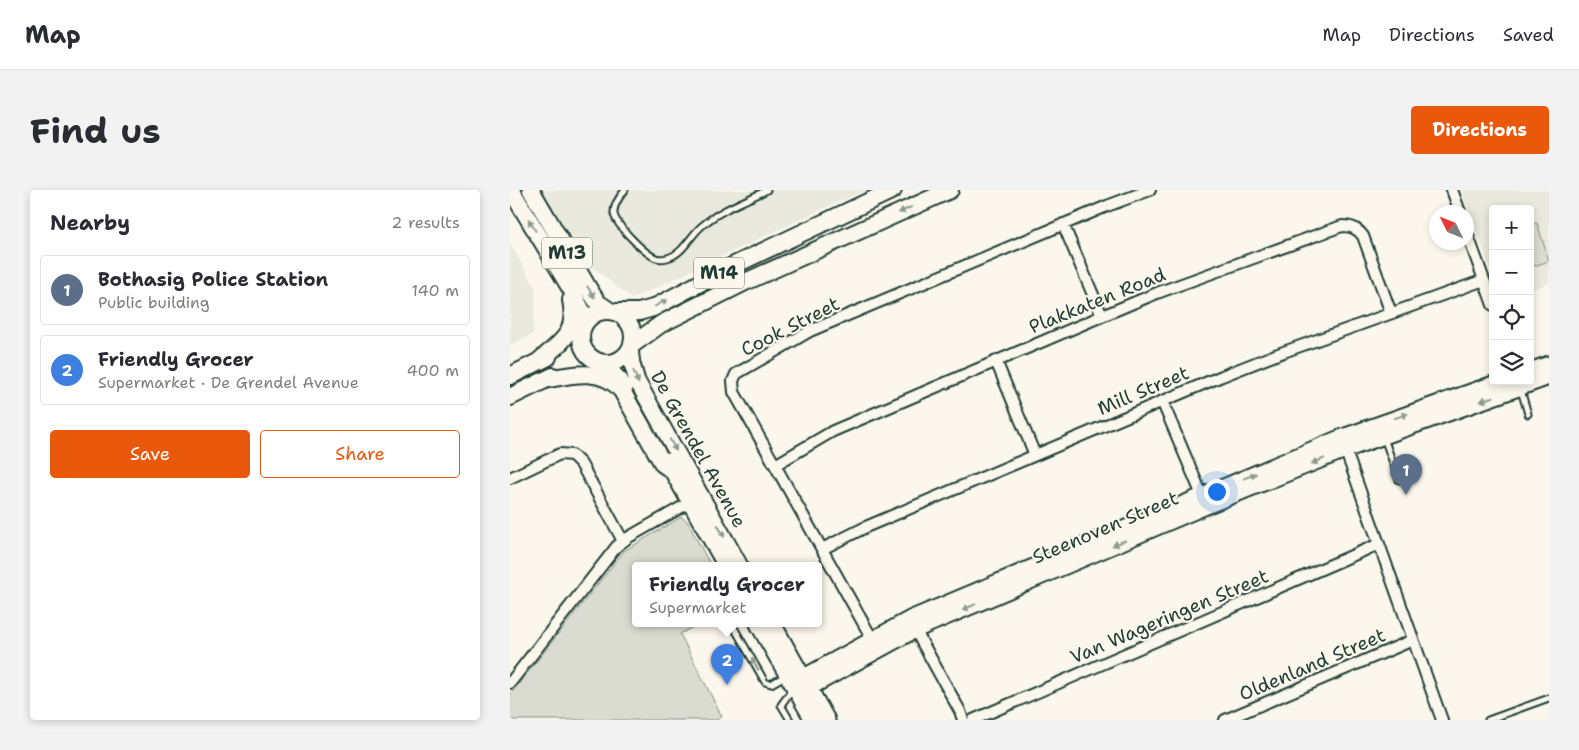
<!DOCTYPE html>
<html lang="en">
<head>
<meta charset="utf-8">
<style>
  :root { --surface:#fff; --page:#f2f2f3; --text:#2b2b33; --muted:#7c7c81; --line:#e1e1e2; --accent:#ea580c }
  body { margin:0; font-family:"Shantell Sans",sans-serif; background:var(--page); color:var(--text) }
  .controls { position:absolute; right:15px; top:15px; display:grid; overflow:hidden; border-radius:5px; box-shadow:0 2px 8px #0003 }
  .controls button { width:45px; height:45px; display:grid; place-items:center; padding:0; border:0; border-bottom:1px solid var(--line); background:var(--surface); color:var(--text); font:25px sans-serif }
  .compass { position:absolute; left:919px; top:15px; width:45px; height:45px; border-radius:50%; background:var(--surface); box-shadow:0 2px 8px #0003; rotate:313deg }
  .you { position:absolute; left:706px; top:301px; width:18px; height:18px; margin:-12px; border:4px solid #fff; border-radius:50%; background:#1a73e8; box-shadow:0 0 0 8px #1a73e833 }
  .badge { display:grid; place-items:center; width:32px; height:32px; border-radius:50%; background:var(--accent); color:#fff; font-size:16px; font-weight:700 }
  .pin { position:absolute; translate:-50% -41px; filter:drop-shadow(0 1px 2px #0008) }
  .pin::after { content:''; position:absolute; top:26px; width:18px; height:15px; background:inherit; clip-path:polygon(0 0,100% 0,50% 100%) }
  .popup { position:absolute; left:122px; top:372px; width:190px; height:65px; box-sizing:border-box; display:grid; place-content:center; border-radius:5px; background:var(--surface); filter:drop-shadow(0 1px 4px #0005); font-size:16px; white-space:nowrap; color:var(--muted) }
  .popup b { font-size:19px; color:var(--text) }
  .popup::after { content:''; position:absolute; left:50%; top:100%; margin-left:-10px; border:10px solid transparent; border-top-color:var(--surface) }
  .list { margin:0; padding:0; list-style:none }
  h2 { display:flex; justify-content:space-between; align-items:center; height:65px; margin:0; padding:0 20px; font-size:21px }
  h2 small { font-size:16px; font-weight:400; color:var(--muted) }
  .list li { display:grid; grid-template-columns:32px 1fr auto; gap:15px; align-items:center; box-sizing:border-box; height:70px; margin:0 10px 10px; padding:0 10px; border:1px solid var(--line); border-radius:5px }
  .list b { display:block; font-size:19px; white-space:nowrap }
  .list p { margin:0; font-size:16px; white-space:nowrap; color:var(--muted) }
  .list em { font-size:16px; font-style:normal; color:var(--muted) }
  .actions { display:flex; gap:10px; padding:15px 20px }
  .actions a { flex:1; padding:11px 0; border:1px solid var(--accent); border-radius:5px; text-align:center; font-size:18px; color:var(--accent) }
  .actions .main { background:var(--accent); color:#fff }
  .icon { flex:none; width:28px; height:28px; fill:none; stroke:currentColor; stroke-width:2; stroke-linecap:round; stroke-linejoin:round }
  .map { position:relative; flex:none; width:1039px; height:530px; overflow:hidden; border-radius:5px }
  header { display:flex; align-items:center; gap:30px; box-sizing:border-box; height:70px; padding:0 25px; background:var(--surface); border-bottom:1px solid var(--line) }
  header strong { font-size:24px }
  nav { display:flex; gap:28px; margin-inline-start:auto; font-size:18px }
  .intro { display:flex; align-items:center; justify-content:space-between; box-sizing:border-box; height:120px; padding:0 30px }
  h1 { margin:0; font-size:35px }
  .button { padding:12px 22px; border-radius:5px; background:var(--accent); color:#fff; font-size:18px; font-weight:700 }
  main { display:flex; gap:30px; padding:0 30px }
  aside { flex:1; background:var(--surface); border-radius:5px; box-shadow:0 2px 8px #0003 }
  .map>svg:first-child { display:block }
</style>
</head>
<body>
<header>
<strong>Map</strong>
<nav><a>Map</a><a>Directions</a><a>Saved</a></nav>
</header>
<div class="intro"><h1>Find us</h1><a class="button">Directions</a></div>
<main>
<aside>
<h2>Nearby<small>2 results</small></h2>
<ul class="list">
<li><span class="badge" style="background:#5c6f8a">1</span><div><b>Bothasig Police Station</b><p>Public building</p></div><em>140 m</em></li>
<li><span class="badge" style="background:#3f7fe0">2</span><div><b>Friendly Grocer</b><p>Supermarket · De Grendel Avenue</p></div><em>400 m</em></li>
</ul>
<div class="actions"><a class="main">Save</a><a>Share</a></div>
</aside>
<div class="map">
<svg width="1039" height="530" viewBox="0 0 1039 530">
  <rect width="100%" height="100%" fill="#fbf7ec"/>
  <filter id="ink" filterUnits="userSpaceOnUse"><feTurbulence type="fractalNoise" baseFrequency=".02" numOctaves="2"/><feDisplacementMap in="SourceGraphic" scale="10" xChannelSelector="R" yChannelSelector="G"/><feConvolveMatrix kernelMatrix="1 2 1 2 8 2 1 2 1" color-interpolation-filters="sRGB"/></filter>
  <g filter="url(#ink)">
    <path fill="#eae9de" d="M32 0H357L321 15 122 109 70 67Z
      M951 0H1039V93L1020 100V19H983V86Z
      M0 53 26 99 23 144 0 155Z"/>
    <path fill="#dbdcd1" stroke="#7d8c82" d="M1027 33 1039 71 1021 77 1020 35Z
      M171 327 177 331 201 376H126V434H189L170 444 212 527 206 530H0V505L114 361Z"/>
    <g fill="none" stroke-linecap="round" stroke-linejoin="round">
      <g stroke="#1f3d34" stroke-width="9">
        <path id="lane" d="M115 0C110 6 103 15 104 24 106 35 135 64 146 68 149 69 153 69 157 68 174 64 180 45 193 35 211 19 236 11 257 0
          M1011 200 1018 224
          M874 248 889 290
          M222 434 255 492 261 494 275 486
          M280 530 271 515 279 504 281 498
          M978 530 1039 508"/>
      </g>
      <g stroke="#1f3d34" stroke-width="14">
        <path id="street" d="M942 0 950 22
          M553 34 592 126
          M956 40 983 115
          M486 171 525 265
          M652 211 694 310
          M834 256 932 530
          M265 275 323 241 592 126 647 103 832 36C841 36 847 38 853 46L881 123
          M0 288 50 264 62 265 71 274 113 351
          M312 359 358 336 712 186 768 164 974 90
          M403 436 450 521 453 530
          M365 454 224 202 223 191 226 184 300 141 597 16 640 0
          M0 493 107 356 119 347 184 310
          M463 530 869 354
          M715 530 903 450"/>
      </g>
      <g stroke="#1f3d34" stroke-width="19">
        <path id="secondary" d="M120 159 122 174 127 191 230 376
          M93 173 110 190 115 198
          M1020 181 1039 174
          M156 270 216 376
          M248 434 303 530
          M263 434 317 530
          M283 493 400 429 830 248 992 191
          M288 504 405 440 696 316 835 260 1039 187"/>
      </g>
      <g stroke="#1f3d34" stroke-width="20">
        <path id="primary" d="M1 0 61 99 71 119 74 134
          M21 0 80 101 88 113 100 121
          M71 147a26 26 0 1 1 52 0a26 26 0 1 1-52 0Z
          M104 122H129L143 118 220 77 383 0
          M122 155 151 134 233 93 440 0
          M29 171C51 152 68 144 61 110
          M0 186 38 167
          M34 190C60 185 92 176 112 201L153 274 163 281
          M0 207 43 186"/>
      </g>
      <use href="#lane" stroke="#fbf7ec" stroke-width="5"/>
      <use href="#street" stroke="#fbf7ec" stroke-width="10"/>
      <use href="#secondary" stroke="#fbf7ec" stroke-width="15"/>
      <use href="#primary" stroke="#fbf7ec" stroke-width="16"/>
    </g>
    <defs><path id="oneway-solid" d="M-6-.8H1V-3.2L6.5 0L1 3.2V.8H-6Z" transform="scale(1.25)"/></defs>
    <g fill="#8d9a90">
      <use href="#oneway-solid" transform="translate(395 20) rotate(156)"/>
      <use href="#oneway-solid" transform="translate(22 35) rotate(-121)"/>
      <use href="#oneway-solid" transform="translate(81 102) rotate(56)"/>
      <use href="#oneway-solid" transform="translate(151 113) rotate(-28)"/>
      <use href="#oneway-solid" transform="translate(126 187) rotate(68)"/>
      <use href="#oneway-solid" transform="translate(977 209) rotate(161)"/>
      <use href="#oneway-solid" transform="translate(891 226) rotate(-19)"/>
      <use href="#oneway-solid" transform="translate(163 255) rotate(61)"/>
      <use href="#oneway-solid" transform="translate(808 271) rotate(158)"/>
      <use href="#oneway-solid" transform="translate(740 286) rotate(-22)"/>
      <use href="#oneway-solid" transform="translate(211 341) rotate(61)"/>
      <use href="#oneway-solid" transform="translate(609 353) rotate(157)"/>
      <use href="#oneway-solid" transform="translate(459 417) rotate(157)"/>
      <use href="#oneway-solid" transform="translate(245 474) rotate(-120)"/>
    </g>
  </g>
  <g text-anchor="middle" stroke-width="4.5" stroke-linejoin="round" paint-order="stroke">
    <g fill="#fbf7ec" stroke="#61756b" stroke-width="1">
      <rect x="32" y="47.5" width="50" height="31" rx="4"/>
      <rect x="184" y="67.5" width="50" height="31" rx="4"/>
    </g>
    <g font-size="18" font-weight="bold" fill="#1f3d34">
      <text x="57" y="69">M13</text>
      <text x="209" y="89">M14</text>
    </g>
    <g font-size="19" fill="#1f3d34" stroke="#fbf7ec">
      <text transform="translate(587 110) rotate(-22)" y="7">Plakkaten Road</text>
      <text transform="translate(280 136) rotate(-27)" y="7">Cook Street</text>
      <text transform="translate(633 200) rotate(-23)" y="7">Mill Street</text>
      <text transform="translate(189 259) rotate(61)" y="7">De Grendel Avenue</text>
      <text transform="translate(595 337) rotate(-23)" y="7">Steenoven Street</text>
      <text transform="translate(659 426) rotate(-23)" y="7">Van Wageringen Street</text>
      <text transform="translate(802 474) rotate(-23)" y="7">Oldenland Street</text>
    </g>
  </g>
</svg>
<div class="controls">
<button>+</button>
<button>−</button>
<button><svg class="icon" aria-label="locate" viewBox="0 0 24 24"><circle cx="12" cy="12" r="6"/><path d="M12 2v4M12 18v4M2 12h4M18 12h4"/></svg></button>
<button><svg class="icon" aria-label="layers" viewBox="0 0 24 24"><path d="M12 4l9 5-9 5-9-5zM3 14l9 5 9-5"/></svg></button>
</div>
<svg class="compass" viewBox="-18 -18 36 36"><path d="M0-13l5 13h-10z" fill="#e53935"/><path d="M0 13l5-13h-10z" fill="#7c7c81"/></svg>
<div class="you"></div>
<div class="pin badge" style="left:896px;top:305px;background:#5c6f8a">1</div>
<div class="pin badge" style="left:217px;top:495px;background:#3f7fe0">2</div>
<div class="popup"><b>Friendly Grocer</b>Supermarket</div>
</div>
</main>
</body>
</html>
